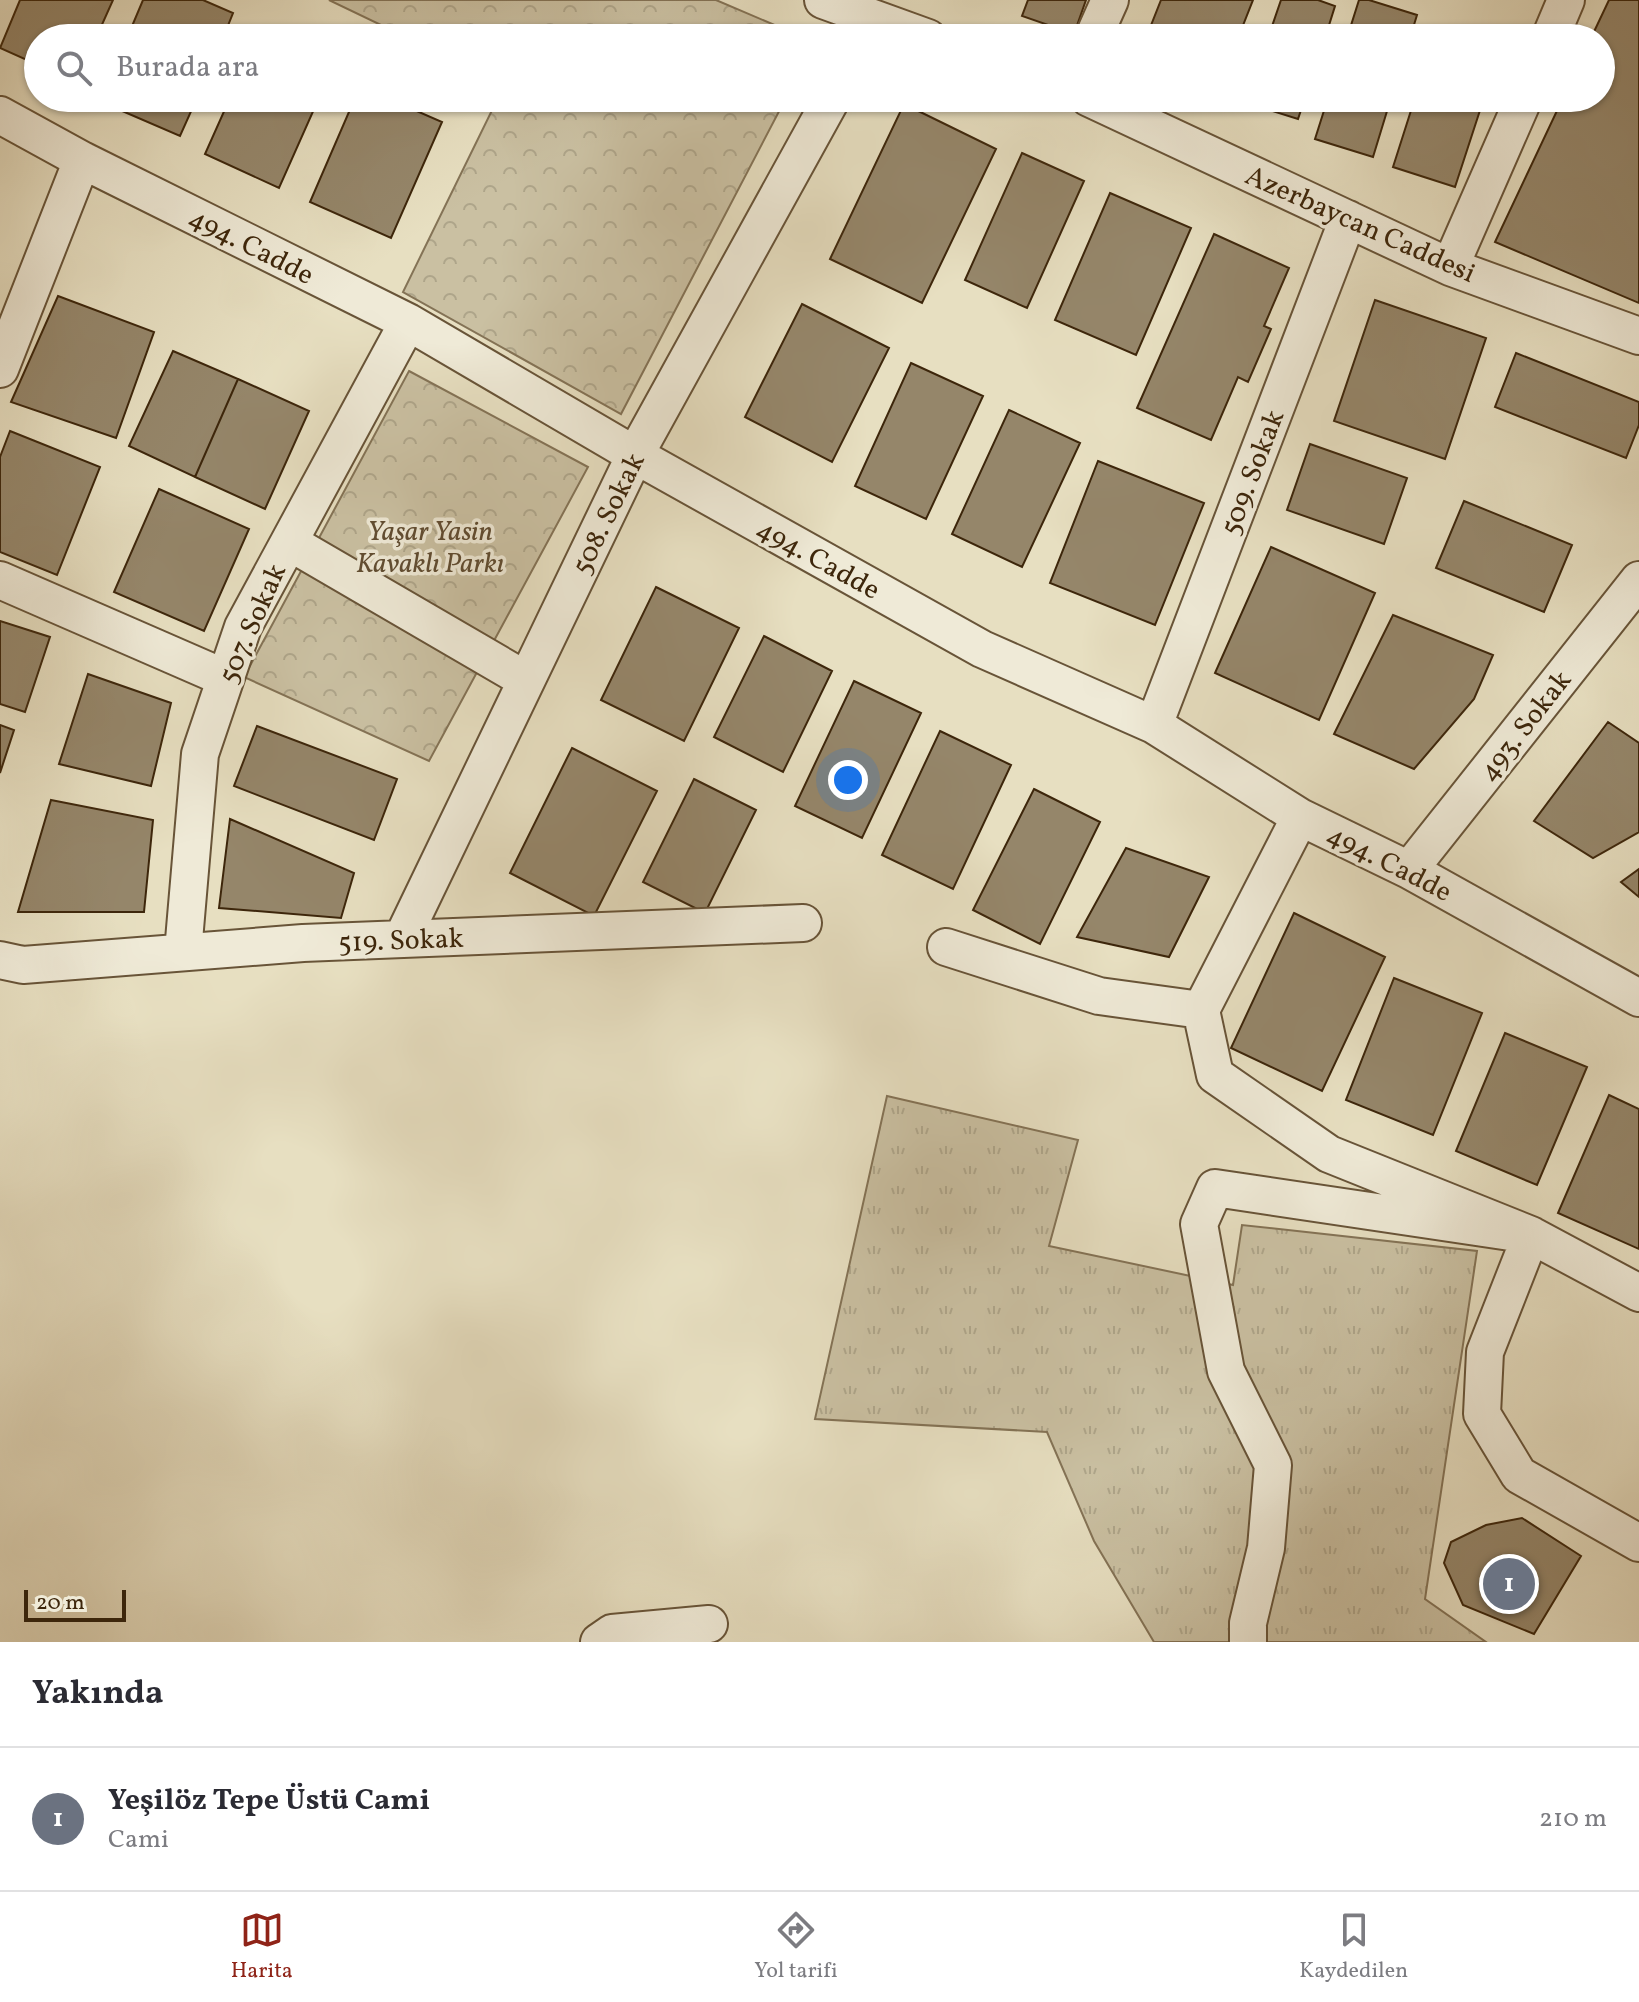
<!DOCTYPE html>
<html lang="tr">
<head>
<meta charset="utf-8">
<style>
  :root { --surface:#fff; --page:#f2f2f3; --text:#2b2b33; --muted:#7c7c81; --line:#e1e1e2; --accent:#8f2418 }
  body { margin:0; font-family:Vollkorn,serif; background:var(--page); color:var(--text) }
  .scale { position:absolute; left:24px; bottom:20px; width:102px; box-sizing:border-box; padding-left:8px; border:4px solid #3d260b; border-top:0; font-size:22px; line-height:28px; white-space:nowrap; color:#3d260b; -webkit-text-stroke:6px #efead7; paint-order:stroke }
  .you { position:absolute; left:848px; top:780px; width:28px; height:28px; margin:-20px; border:6px solid #fff; border-radius:50%; background:#1a73e8; box-shadow:0 0 0 12px #1a73e833 }
  .badge { display:grid; place-items:center; width:52px; height:52px; border-radius:50%; background:var(--accent); color:#fff; font-size:26px; font-weight:700 }
  .pin { position:absolute; translate:-50% -50%; border:4px solid #fff; box-shadow:0 2px 8px #0006 }
  .list { margin:0; padding:0; list-style:none }
  h2 { display:flex; justify-content:space-between; align-items:center; height:104px; margin:0; padding:0 32px; font-size:34px }
  h2 small { font-size:26px; font-weight:400; color:var(--muted) }
  .list li { display:grid; grid-template-columns:52px 1fr auto; gap:24px; align-items:center; box-sizing:border-box; height:144px; padding:0 32px; border-top:2px solid var(--line) }
  .list b { display:block; font-size:30px; white-space:nowrap }
  .list p { margin:0; font-size:26px; white-space:nowrap; color:var(--muted) }
  .list em { font-size:26px; font-style:normal; color:var(--muted) }
  .icon { flex:none; width:44px; height:44px; fill:none; stroke:currentColor; stroke-width:2; stroke-linecap:round; stroke-linejoin:round }
  .map { position:relative; flex:none; width:1639px; height:1642px; overflow:hidden }
  .search { position:absolute; background:var(--surface); box-shadow:0 2px 6px #0004; left:24px; right:24px; top:24px; height:88px; display:flex; align-items:center; gap:20px; box-sizing:border-box; padding:0 28px; border-radius:44px; color:var(--muted); font-size:30px }
  .sheet { height:248px; background:var(--surface) }
  nav { display:flex; justify-content:space-around; align-items:center; box-sizing:border-box; height:112px; border-top:2px solid var(--line); background:var(--surface); font-size:22px; color:var(--muted) }
  nav a { display:grid; justify-items:center; gap:4px }
  nav .on { color:var(--accent) }
  .map>svg:first-child { display:block }
</style>
</head>
<body>
<div class="map">
<svg width="1639" height="1642" viewBox="0 0 1639 1642">
  <defs>
    <pattern id="grass-tufts" width="24" height="20" patternUnits="userSpaceOnUse" patternTransform="scale(2)"><rect width="24" height="20" fill="#cac0a2"/><path d="M3 7l-1-3M5 7V3M7 7l1-3M15 17l-1-3M17 17v-4M19 17l1-3" fill="none" stroke="#aea58a"/></pattern>
    <pattern id="forest-crowns" width="20" height="18" patternUnits="userSpaceOnUse" patternTransform="scale(2)"><rect width="20" height="18" fill="#cac0a2"/><path d="M2 6a3 3 0 1 1 6 0M12 15a3 3 0 1 1 6 0" fill="none" stroke="#aea58a"/></pattern>
  </defs>
  <rect width="100%" height="100%" fill="#e7dfc1"/>
  <filter id="stains"><feTurbulence type="fractalNoise" baseFrequency=".0025" numOctaves="4"/><feColorMatrix values="0 0 0 0 .2 0 0 0 0 .09 0 0 0 0 .02 0 0 0 .5 -.17"/></filter>
  <radialGradient id="worn" r=".72"><stop offset=".6" stop-color="#630" stop-opacity="0"/><stop offset="1" stop-color="#630" stop-opacity=".3"/></radialGradient>
  <path fill="url(#grass-tufts)" stroke="#847356" stroke-width="2" d="M887 1096 1078 1140 1049 1246 1233 1285 1242 1225 1477 1251 1425 1599 1486 1642H1154L1094 1541 1047 1432 815 1419Z"/>
  <path fill="url(#forest-crowns)" stroke="#847356" stroke-width="2" d="M329 0H716L805 38H408Z
    M498 98H786L621 414 403 292Z
    M409 371 588 467 429 761 244 677Z"/>
  <path fill="#95866a" stroke="#3d260b" stroke-width="2" d="M20 0H113L96 38H38V65L0 48Z
    M143 0H203L233 13 223 38H127Z
    M1028 0H1086L1074 34 1022 16Z
    M1161 0H1253L1238 38H1146Z
    M1281 0H1318L1335 6 1325 38H1268Z
    M1359 0H1369L1417 15 1410 38H1347Z
    M1609 0H1639V303L1495 242 1563 98H1601V38H1591Z
    M101 98H197L180 136 99 101Z
    M230 98H319L279 188 205 154Z
    M355 98H387L442 122 391 238 310 202Z
    M1248 98H1305L1298 119 1247 103Z
    M1328 98H1391L1373 157 1315 139Z
    M1415 98H1484L1455 187 1393 167Z
    M904 104 996 149 922 303 830 259Z
    M1022 153 1084 181 1027 308 965 280Z
    M1110 193 1191 228 1136 355 1055 320Z
    M1214 234 1289 268 1264 326 1271 329 1248 382 1238 377 1211 440 1137 408Z
    M58 296 154 332 116 438 11 402Z
    M1375 300 1486 338 1445 459 1334 421Z
    M802 304 889 348 832 462 745 417Z
    M173 351 238 379 195 477 129 446Z
    M1516 353 1639 402V425L1626 458 1495 407Z
    M911 363 983 396 926 519 855 486Z
    M238 379 309 411 265 509 195 477Z
    M1009 410 1080 443 1022 567 952 534Z
    M10 431 100 467 57 575 0 552V457Z
    M1310 444 1407 478 1384 544 1287 510Z
    M1098 461 1204 503 1155 625 1050 583Z
    M159 489 249 529 204 631 114 592Z
    M1464 501 1572 545 1544 612 1436 568Z
    M1271 547 1375 593 1319 720 1215 673Z
    M656 587 739 628 684 741 601 700Z
    M1393 615 1493 655 1474 699 1414 769 1334 734Z
    M0 621 50 637 25 712 0 704Z
    M764 636 832 671 783 772 714 737Z
    M88 674 171 703 151 786 59 764Z
    M854 681 921 713 862 838 795 806Z
    M1608 722 1639 743V832L1593 858 1534 821Z
    M0 725 14 730 0 773Z
    M257 726 397 779 374 840 234 786Z
    M940 731 1011 765 953 889 882 855Z
    M572 748 657 791 594 916 510 873Z
    M694 779 756 810 705 913 643 882Z
    M1034 789 1100 822 1040 944 973 910Z
    M51 800 153 820 144 912H18Z
    M230 819 354 873 341 918 219 908Z
    M1126 848 1209 877 1169 957 1077 937Z
    M1639 869V897L1621 882Z
    M1294 913 1385 957 1322 1091 1231 1048Z
    M1394 978 1482 1013 1433 1135 1346 1100Z
    M1505 1033 1587 1067 1537 1185 1456 1151Z
    M1609 1095 1639 1109V1249L1558 1213Z
    M1522 1518 1581 1556 1534 1634 1463 1605 1444 1563 1451 1542 1486 1525Z"/>
  <g fill="none" stroke-linecap="round" stroke-linejoin="round">
    <g stroke="#685438" stroke-width="40">
      <path id="minor" d="M823 0 928 38
        M1093 38 1110 0
        M1550 38 1566 0
        M1089 98 1450 267 1639 336
        M0 115 82 160 408 322 635 455 982 649 1154 725 1300 817 1409 870 1639 998
        M1450 267 1524 98
        M0 369 82 160
        M289 542 526 680
        M0 580 225 678
        M1154 725 1348 219
        M1409 870 1639 580
        M402 939 635 455 832 98
        M946 947 1099 996 1201 1010 1300 817
        M183 952 200 754 243 627 408 322
        M0 960 23 965 303 943 803 923
        M1201 1010 1215 1075 1329 1154 1531 1235 1639 1293
        M599 1642 612 1633 709 1624
        M1248 1642V1623L1266 1548 1273 1465 1226 1371 1199 1224 1215 1188 1531 1235 1485 1352 1482 1414 1519 1475 1639 1543"/>
    </g>
    <use href="#minor" stroke="#efead7" stroke-width="36"/>
  </g>
  <g text-anchor="middle" stroke-width="7" stroke-linejoin="round" paint-order="stroke">
    <g font-size="28" fill="#3d260b" stroke="#efead7">
      <text transform="translate(1361 223) rotate(24)" y="10">Azerbaycan Caddesi</text>
      <text transform="translate(252 245) rotate(27)" y="10">494. Cadde</text>
      <text transform="translate(1251 472) rotate(-69)" y="10">509. Sokak</text>
      <text transform="translate(607 513) rotate(-64)" y="10">508. Sokak</text>
      <text transform="translate(819 558) rotate(29)" y="10">494. Cadde</text>
      <text transform="translate(251 623) rotate(-66)" y="10">507. Sokak</text>
      <text transform="translate(1524 725) rotate(-52)" y="10">493. Sokak</text>
      <text transform="translate(1390 862) rotate(27)" y="10">494. Cadde</text>
      <text transform="translate(401 939) rotate(-2)" y="10">519. Sokak</text>
    </g>
    <g font-size="28" font-style="italic" fill="#604c31" stroke="#efead7">
      <text x="430" y="540">Yaşar Yasin<tspan x="430" dy="32">Kavaklı Parkı</tspan></text>
    </g>
  </g>
  <rect width="100%" height="100%" filter="url(#stains)"/>
  <rect width="100%" height="100%" fill="url(#worn)"/>
</svg>
<div class="scale">20 m</div>
<div class="you"></div>
<div class="pin badge" style="left:1509px;top:1584px;background:#6b7280">1</div>
<div class="search"><svg class="icon" aria-label="search" viewBox="0 0 24 24"><circle cx="10" cy="10" r="6"/><path d="M15 15l6 6"/></svg>Burada ara</div>
</div>
<section class="sheet">
<h2>Yakında<small></small></h2>
<ul class="list">
<li><span class="badge" style="background:#6b7280">1</span><div><b>Yeşilöz Tepe Üstü Cami</b><p>Cami</p></div><em>210 m</em></li>
</ul>
</section>
<nav>
<a class="on"><svg class="icon" aria-label="map" viewBox="0 0 24 24"><path d="M3 6l6-2 6 2 6-2v14l-6 2-6-2-6 2zM9 4v14M15 6v14"/></svg>Harita</a>
<a><svg class="icon" aria-label="directions" viewBox="0 0 24 24"><path d="M12 3l9 9-9 9-9-9zM9 14v-3h6M13 9l2 2-2 2"/></svg>Yol tarifi</a>
<a><svg class="icon" aria-label="saved" viewBox="0 0 24 24"><path d="M7 4h10v16l-5-4-5 4z"/></svg>Kaydedilen</a>
</nav>
</body>
</html>
